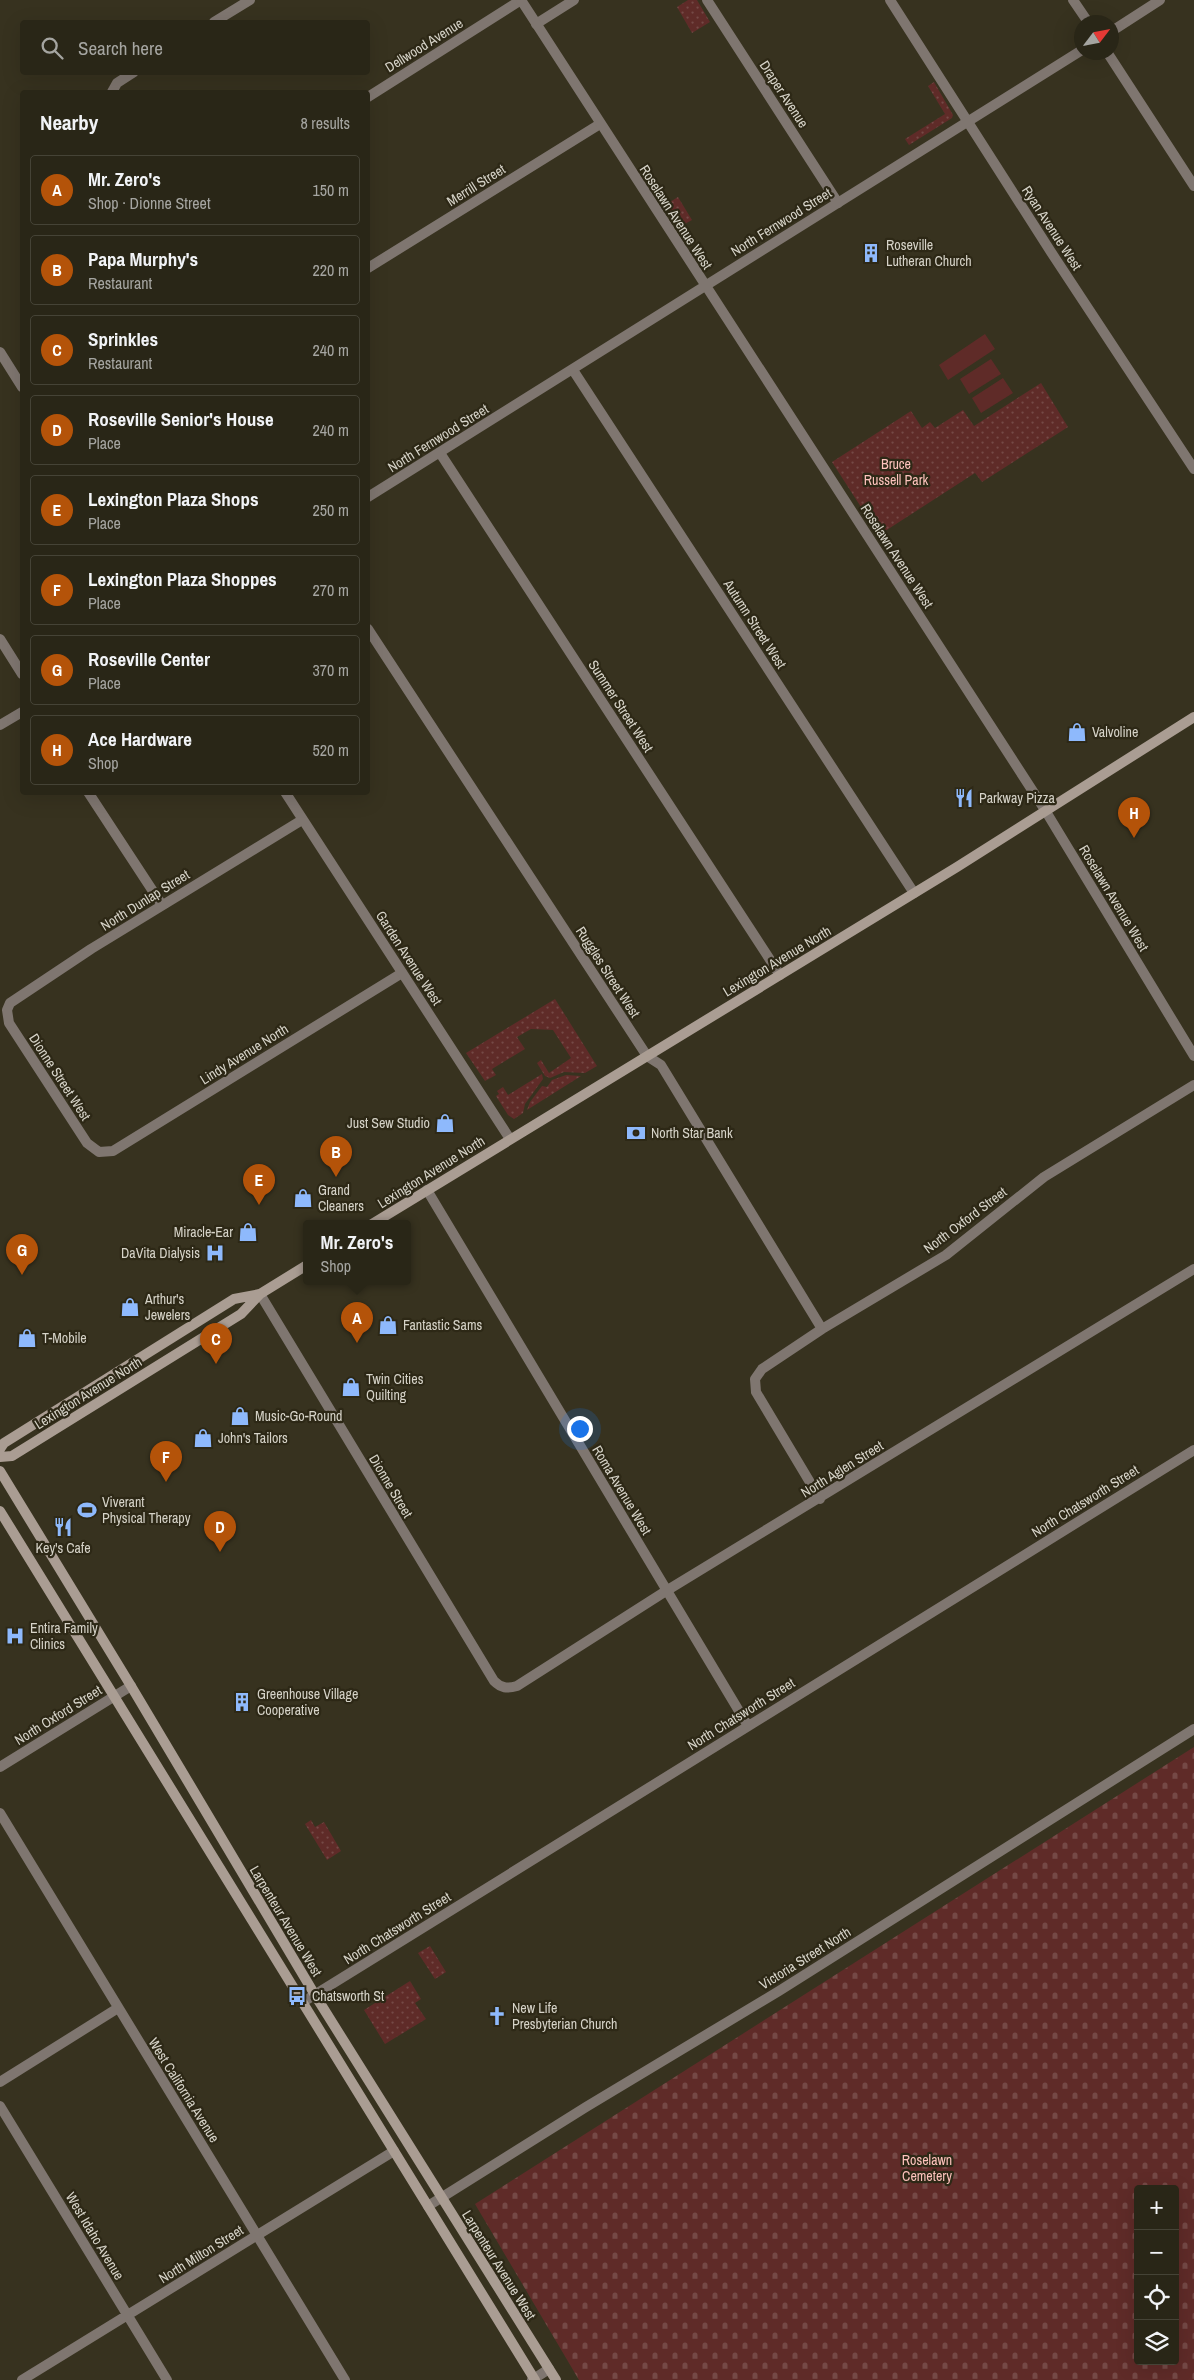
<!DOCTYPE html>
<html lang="en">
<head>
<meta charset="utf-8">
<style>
  :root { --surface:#292617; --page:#353224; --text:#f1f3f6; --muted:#a5a5a1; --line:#454336; --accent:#b45309 }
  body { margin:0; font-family:"Archivo Narrow",sans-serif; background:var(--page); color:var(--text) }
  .controls { position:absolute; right:15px; bottom:15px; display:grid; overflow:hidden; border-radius:5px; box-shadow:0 5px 20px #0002 }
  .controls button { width:45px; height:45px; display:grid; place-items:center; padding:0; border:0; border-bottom:1px solid var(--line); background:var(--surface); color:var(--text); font:25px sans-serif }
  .compass { position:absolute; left:1074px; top:15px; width:45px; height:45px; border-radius:50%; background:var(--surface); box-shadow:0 5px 20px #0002; rotate:58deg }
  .you { position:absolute; left:579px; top:1428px; width:18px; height:18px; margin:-12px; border:4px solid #fff; border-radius:50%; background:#1a73e8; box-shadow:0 0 0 8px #1a73e833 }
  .badge { display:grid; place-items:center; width:32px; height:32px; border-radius:50%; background:var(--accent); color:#fff; font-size:16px; font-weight:700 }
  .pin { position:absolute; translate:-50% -41px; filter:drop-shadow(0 1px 2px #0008) }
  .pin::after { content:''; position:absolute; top:26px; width:18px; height:15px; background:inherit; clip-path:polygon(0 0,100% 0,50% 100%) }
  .popup { position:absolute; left:303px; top:1220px; width:108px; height:65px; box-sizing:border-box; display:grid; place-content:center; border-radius:5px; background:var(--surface); filter:drop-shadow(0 1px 4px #0005); font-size:16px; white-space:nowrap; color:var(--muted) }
  .popup b { font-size:19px; color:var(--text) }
  .popup::after { content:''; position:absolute; left:50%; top:100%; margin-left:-10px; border:10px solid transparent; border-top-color:var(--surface) }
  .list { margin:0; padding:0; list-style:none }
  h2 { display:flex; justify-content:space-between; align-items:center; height:65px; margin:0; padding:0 20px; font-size:21px }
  h2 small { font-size:16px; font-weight:400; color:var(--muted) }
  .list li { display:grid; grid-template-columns:32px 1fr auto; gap:15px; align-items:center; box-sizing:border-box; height:70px; margin:0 10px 10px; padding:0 10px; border:1px solid var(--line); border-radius:5px }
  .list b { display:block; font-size:19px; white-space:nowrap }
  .list p { margin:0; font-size:16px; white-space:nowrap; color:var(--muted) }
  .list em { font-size:16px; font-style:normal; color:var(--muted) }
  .icon { flex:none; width:28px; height:28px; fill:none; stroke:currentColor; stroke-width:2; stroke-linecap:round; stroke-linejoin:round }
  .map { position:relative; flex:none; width:1194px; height:2380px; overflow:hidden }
  .search { position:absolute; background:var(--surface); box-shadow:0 5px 20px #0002; left:20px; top:20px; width:350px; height:55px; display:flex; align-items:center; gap:12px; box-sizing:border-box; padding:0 18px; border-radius:5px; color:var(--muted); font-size:19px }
  .panel { position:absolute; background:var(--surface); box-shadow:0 5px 20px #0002; left:20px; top:90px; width:350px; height:705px; border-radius:5px }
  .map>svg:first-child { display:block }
</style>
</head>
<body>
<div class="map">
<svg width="1194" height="2380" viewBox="0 0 1194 2380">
  <defs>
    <pattern id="cemetery-stones" width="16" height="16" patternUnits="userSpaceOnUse" patternTransform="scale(1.25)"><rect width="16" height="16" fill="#5f2b28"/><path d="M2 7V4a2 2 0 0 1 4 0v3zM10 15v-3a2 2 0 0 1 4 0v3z" fill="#754946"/></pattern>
    <pattern id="park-dots" width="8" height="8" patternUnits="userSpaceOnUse" patternTransform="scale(1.25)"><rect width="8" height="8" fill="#5f2b28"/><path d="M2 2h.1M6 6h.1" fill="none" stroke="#754946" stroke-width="1.8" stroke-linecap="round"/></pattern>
  </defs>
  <rect width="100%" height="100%" fill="#37321f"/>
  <path fill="#5f2b28" d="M985 334 995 349 948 380 939 365Z
    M991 359 1001 374 969 394 960 379Z
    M1003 378 1013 393 981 413 972 398Z"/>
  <path fill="url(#cemetery-stones)" fill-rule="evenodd" d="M1194 1747V2380H579L475 2204ZM1138 2189H1175V2361H1138Z"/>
  <path fill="url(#park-dots)" d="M688 0H697L710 22 692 33 677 7Z
    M934 82 953 115 952 118 909 145 905 139 945 114 928 86Z
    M678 197 692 220 679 227 665 205Z
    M1041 383 1068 427 982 482 975 473 879 535 832 462 911 411 922 428 930 422 935 428 963 410 974 426Z
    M555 999 597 1066 585 1073 564 1072 550 1078 545 1076 537 1063 541 1060 549 1073 571 1058 553 1030 531 1029 517 1037 525 1049 492 1069 496 1075 485 1081 466 1053Z
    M542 1074 543 1079 525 1104 523 1113 514 1119 508 1115 496 1096 499 1094 497 1091 503 1087 508 1095Z
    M566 1075 581 1076 527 1110 530 1102 542 1086 547 1087 552 1080Z
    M311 1820 315 1827 324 1822 341 1851 327 1860 305 1824Z
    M430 1946 446 1972 435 1979 418 1953Z
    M410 1981 421 1999 415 2003 426 2019 385 2044 364 2010Z"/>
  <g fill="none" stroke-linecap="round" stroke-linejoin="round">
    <path stroke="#7f7670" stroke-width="10" d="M707 0 838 203
      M890 0 1051 252 1194 469
      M1073 0 1088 22
      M214 22 250 0
      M536 24 574 0
      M1107 52 1194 186
      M112 92 117 83 134 72
      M368 97 521 0
      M368 268 600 124
      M573 370 914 893
      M440 453 780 975
      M368 629 647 1056 661 1065 822 1329
      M0 639 22 674
      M88 792 162 905
      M302 820 91 949 10 1003 7 1010 9 1023 87 1143 99 1152 113 1151 402 973
      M427 1190 748 1726
      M260 1294 494 1681C501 1688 507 1689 517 1686L666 1591 1194 1269
      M820 1499 756 1392 755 1379 762 1369 822 1329 946 1255 1044 1177 1194 1085
      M0 1767 131 1686
      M0 1813 345 2380
      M303 2002 1194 1450
      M0 2082 118 2008
      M0 2106 167 2380
      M428 2206 586 2107 779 1991 1194 1729
      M22 2380 394 2151"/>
    <path stroke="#7f7670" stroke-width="10" d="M521 0 1045 810 1194 1056
      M1112 31 1160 0
      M0 352 22 387
      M368 497 1082 50
      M0 725 22 712
      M285 792 510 1139
      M532 2380 549 2369"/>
    <path stroke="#aa9d93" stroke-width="10" d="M372 1224 957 867 1194 717
      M0 1449 4 1443 234 1299 260 1294
      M0 1457 12 1456 241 1314 260 1294 307 1265
      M0 1471 131 1686 315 1995 556 2380
      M0 1511 535 2380"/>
  </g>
  <defs>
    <g id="building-bare" transform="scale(1.5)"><path d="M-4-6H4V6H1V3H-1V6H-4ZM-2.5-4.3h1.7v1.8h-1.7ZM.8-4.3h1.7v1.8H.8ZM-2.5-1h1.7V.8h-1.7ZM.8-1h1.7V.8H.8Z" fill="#8eb9fc" stroke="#2d2816" stroke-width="2.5" paint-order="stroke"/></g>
    <g id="shop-bare" transform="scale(1.5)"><path d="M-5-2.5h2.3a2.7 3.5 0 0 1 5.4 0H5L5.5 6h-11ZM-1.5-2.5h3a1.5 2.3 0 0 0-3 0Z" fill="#8eb9fc" stroke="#2d2816" stroke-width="2.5" paint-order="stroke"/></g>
    <g id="restaurant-bare" transform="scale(1.5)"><path d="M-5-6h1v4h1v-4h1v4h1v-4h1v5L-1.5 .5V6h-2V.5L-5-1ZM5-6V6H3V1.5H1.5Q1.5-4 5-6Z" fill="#8eb9fc" stroke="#2d2816" stroke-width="2.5" paint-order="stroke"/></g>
    <g id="bank-bare" transform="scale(1.5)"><path d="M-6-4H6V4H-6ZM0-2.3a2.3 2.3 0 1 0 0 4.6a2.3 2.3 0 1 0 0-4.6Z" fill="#8eb9fc" stroke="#2d2816" stroke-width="2.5" paint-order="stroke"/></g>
    <g id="hospital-bare" transform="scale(1.5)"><path d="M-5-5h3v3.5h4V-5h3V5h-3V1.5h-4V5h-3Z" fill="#8eb9fc" stroke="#2d2816" stroke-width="2.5" paint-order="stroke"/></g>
    <g id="stadium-bare" transform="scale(1.5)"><path d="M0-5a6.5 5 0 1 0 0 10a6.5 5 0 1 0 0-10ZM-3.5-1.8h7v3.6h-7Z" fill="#8eb9fc" stroke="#2d2816" stroke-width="2.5" paint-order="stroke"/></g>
    <g id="bus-bare" transform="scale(1.5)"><path d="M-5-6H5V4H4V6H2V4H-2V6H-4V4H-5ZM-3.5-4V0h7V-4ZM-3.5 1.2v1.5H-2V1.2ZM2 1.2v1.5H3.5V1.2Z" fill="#8eb9fc" stroke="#2d2816" stroke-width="2.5" paint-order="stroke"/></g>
    <g id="church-bare" transform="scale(1.5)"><path d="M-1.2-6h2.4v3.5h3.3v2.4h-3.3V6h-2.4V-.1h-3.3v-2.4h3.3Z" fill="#8eb9fc" stroke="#2d2816" stroke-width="2.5" paint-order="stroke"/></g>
  </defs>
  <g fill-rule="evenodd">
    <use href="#building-bare" x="871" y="253"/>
    <use href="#shop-bare" x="1077" y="732"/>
    <use href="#restaurant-bare" x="964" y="798"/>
    <use href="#shop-bare" x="445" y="1123"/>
    <use href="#bank-bare" x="636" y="1133"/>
    <use href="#shop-bare" x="303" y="1198"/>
    <use href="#shop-bare" x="248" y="1232"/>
    <use href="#hospital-bare" x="215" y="1253"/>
    <use href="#shop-bare" x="130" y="1307"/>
    <use href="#shop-bare" x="388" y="1325"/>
    <use href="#shop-bare" x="27" y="1338"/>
    <use href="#shop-bare" x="351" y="1387"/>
    <use href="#shop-bare" x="240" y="1416"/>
    <use href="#shop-bare" x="203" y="1438"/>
    <use href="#stadium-bare" x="87" y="1510"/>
    <use href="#restaurant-bare" x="63" y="1527"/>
    <use href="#hospital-bare" x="15" y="1636"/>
    <use href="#building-bare" x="242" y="1702"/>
    <use href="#bus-bare" x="297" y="1996"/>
    <use href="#church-bare" x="497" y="2016"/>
  </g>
  <g text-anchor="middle" stroke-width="4.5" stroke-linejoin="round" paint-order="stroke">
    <g font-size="14" fill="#d6d3c8" stroke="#2d2816">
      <text transform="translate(424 45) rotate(-32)" y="5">Dellwood Avenue</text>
      <text transform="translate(784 94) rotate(57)" y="5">Draper Avenue</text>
      <text transform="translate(476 185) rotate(-32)" y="5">Merrill Street</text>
      <text transform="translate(676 217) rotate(57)" y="5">Roselawn Avenue West</text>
      <text transform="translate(781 222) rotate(-32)" y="5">North Fernwood Street</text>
      <text transform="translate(1052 228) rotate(57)" y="5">Ryan Avenue West</text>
      <text transform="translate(438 438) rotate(-32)" y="5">North Fernwood Street</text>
      <text transform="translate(897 556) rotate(57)" y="5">Roselawn Avenue West</text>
      <text transform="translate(755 624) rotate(57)" y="5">Autumn Street West</text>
      <text transform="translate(621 706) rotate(57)" y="5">Summer Street West</text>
      <text transform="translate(1114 898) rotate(59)" y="5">Roselawn Avenue West</text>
      <text transform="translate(145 900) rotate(-32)" y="5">North Dunlap Street</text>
      <text transform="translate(409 958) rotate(57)" y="5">Garden Avenue West</text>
      <text transform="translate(777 961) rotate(-31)" y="5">Lexington Avenue North</text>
      <text transform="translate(608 972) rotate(57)" y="5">Ruggles Street West</text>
      <text transform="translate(244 1054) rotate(-32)" y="5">Lindy Avenue North</text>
      <text transform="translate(60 1077) rotate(57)" y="5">Dionne Street West</text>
      <text transform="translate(431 1172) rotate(-32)" y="5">Lexington Avenue North</text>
      <text transform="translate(965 1220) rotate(-37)" y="5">North Oxford Street</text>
      <text transform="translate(88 1393) rotate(-32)" y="5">Lexington Avenue North</text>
      <text transform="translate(842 1469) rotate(-32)" y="5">North Aglen Street</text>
      <text transform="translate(391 1486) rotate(59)" y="5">Dionne Street</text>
      <text transform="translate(622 1490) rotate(59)" y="5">Roma Avenue West</text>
      <text transform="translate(1085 1501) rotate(-32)" y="5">North Chatsworth Street</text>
      <text transform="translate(741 1714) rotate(-32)" y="5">North Chatsworth Street</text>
      <text transform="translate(58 1715) rotate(-32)" y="5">North Oxford Street</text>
      <text transform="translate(286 1921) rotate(59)" y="5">Larpenteur Avenue West</text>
      <text transform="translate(397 1928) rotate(-32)" y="5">North Chatsworth Street</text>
      <text transform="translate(805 1958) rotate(-32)" y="5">Victoria Street North</text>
      <text transform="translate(184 2090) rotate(58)" y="5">West California Avenue</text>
      <text transform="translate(95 2236) rotate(59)" y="5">West Idaho Avenue</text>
      <text transform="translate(201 2254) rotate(-32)" y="5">North Milton Street</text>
      <text transform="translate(499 2265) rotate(58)" y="5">Larpenteur Avenue West</text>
    </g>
    <g font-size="14" fill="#d6d3c8" stroke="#2d2816" text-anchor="start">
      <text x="886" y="250">Roseville<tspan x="886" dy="16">Lutheran Church</tspan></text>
      <text x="1092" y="737">Valvoline</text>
      <text x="979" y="803">Parkway Pizza</text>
      <text x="430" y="1128" text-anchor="end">Just Sew Studio</text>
      <text x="651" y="1138">North Star Bank</text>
      <text x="318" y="1195">Grand<tspan x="318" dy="16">Cleaners</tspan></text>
      <text x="233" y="1237" text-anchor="end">Miracle-Ear</text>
      <text x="200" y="1258" text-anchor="end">DaVita Dialysis</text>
      <text x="145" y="1304">Arthur's<tspan x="145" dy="16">Jewelers</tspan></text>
      <text x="403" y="1330">Fantastic Sams</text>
      <text x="42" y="1343">T-Mobile</text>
      <text x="366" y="1384">Twin Cities<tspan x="366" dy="16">Quilting</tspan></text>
      <text x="255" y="1421">Music-Go-Round</text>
      <text x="218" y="1443">John's Tailors</text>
      <text x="102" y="1507">Viverant<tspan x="102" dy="16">Physical Therapy</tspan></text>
      <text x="63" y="1553" text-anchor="middle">Key's Cafe</text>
      <text x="30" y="1633">Entira Family<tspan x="30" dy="16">Clinics</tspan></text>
      <text x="257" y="1699">Greenhouse Village<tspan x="257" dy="16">Cooperative</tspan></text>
      <text x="312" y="2001">Chatsworth St</text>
      <text x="512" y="2013">New Life<tspan x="512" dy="16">Presbyterian Church</tspan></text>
    </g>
    <g font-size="14" fill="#fdc2bc" stroke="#2d2816">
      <text x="896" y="469">Bruce<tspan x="896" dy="16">Russell Park</tspan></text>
      <text x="927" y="2165">Roselawn<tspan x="927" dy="16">Cemetery</tspan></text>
    </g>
  </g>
</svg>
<div class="controls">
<button>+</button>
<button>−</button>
<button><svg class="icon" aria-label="locate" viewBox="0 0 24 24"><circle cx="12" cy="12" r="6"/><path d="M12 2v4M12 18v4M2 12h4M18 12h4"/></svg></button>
<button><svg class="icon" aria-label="layers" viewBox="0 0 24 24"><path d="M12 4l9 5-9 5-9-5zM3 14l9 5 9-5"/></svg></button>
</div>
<svg class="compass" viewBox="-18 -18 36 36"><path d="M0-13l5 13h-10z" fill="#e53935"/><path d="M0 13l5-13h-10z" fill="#a5a5a1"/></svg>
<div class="you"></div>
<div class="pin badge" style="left:357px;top:1343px">A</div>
<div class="popup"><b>Mr. Zero's</b>Shop</div>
<div class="pin badge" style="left:336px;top:1177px">B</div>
<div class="pin badge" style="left:216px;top:1364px">C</div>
<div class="pin badge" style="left:220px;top:1552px">D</div>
<div class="pin badge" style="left:259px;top:1205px">E</div>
<div class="pin badge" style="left:166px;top:1482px">F</div>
<div class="pin badge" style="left:22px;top:1275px">G</div>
<div class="pin badge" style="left:1134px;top:838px">H</div>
<div class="search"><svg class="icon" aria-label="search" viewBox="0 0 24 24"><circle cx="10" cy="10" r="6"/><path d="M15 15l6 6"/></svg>Search here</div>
<section class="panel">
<h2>Nearby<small>8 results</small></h2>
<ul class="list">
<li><span class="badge">A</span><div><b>Mr. Zero's</b><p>Shop · Dionne Street</p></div><em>150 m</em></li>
<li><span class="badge">B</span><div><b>Papa Murphy's</b><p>Restaurant</p></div><em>220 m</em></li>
<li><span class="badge">C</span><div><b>Sprinkles</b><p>Restaurant</p></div><em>240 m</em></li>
<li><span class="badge">D</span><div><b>Roseville Senior's House</b><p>Place</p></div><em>240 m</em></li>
<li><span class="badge">E</span><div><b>Lexington Plaza Shops</b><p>Place</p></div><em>250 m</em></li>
<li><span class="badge">F</span><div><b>Lexington Plaza Shoppes</b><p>Place</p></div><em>270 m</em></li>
<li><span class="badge">G</span><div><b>Roseville Center</b><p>Place</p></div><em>370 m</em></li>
<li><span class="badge">H</span><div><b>Ace Hardware</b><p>Shop</p></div><em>520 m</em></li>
</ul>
</section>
</div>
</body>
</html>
